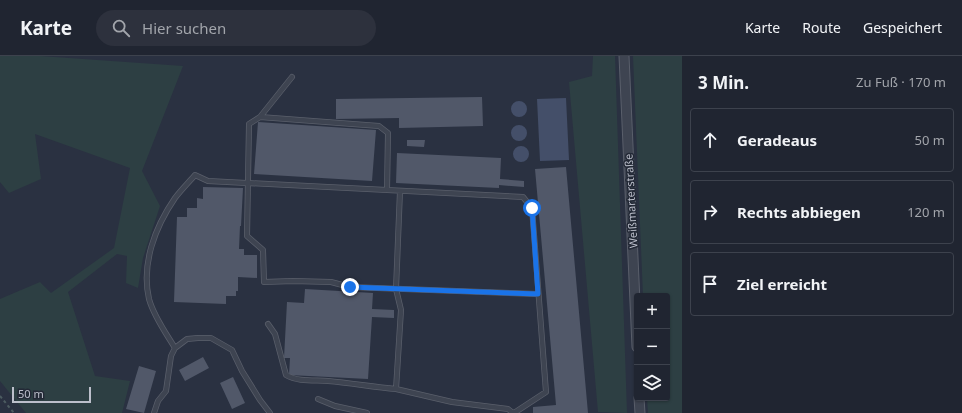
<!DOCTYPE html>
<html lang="de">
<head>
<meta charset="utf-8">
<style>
  :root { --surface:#202531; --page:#2d313d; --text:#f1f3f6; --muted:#a2a5ab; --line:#3d424d }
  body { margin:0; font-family:"Noto Sans",sans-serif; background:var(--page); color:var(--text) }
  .controls { position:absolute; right:12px; bottom:12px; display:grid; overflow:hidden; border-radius:4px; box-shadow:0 1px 3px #0004 }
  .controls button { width:36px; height:36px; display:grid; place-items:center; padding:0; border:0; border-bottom:1px solid var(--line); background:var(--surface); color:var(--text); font:20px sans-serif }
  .scale { position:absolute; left:12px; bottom:10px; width:79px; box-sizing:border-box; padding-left:4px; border:2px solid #bcbfcb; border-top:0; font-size:11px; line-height:14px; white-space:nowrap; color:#bcbfcb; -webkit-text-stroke:3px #232936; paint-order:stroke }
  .stop { position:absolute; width:12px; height:12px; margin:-9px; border:3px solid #1a73e8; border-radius:50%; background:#fff }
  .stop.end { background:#1a73e8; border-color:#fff; box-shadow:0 1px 4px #0008 }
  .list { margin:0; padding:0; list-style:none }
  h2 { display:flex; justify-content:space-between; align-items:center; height:52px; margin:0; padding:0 16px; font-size:17px }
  h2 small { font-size:13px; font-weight:400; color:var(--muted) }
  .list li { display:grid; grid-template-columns:26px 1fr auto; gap:12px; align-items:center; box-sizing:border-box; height:64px; margin:0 8px 8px; padding:0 8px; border:1px solid var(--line); border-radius:4px }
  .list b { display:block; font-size:15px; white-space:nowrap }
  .list em { font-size:13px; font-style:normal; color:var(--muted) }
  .icon { flex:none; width:22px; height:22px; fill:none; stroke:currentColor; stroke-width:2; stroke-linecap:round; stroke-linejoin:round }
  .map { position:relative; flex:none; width:682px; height:357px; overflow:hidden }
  header { display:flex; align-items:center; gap:24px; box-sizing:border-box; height:56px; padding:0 20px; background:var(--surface); border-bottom:1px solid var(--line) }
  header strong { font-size:19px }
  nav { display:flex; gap:22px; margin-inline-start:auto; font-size:14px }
  .search { width:280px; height:36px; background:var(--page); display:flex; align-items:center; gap:10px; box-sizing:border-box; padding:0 14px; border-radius:22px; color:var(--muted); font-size:15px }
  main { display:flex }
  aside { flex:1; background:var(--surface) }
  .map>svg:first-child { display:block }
</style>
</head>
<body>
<header>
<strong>Karte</strong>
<div class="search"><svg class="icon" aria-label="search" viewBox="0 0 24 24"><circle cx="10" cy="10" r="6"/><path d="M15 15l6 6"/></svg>Hier suchen</div>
<nav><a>Karte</a><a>Route</a><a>Gespeichert</a></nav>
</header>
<main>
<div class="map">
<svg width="682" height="357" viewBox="0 0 682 357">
  <rect width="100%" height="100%" fill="#2a3141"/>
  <path fill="#2d3f43" d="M0 0H40L183 10 142 115 160 150 143 202 138 232 126 227 127 200 117 198 68 236 95 320 130 325 122 357H26L0 325V243L40 226 51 237 114 192 130 112 35 78 41 123 9 137 0 126Z
    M593 0H615L627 357 598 356 569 26 592 20Z
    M633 0H682V357H648L647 342H667V240H643Z"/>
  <path fill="#444f69" d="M566 42 569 104 540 105 537 43Z
    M511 53a8 8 0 1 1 16 0a8 8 0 1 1-16 0Z
    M511 77a8 8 0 1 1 16 0a8 8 0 1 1-16 0Z
    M513 98a8 8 0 1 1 16 0a8 8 0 1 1-16 0Z"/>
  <path fill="#515869" d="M482 41 483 70 399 72V62L336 63V43Z
    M258 66 376 74 372 125 254 118Z
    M407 84H425L424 91 407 90Z
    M397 97 501 102 500 123 524 125V131L499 129V132L396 127Z
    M566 111 588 357H533V351L556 349 535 113Z
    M203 131 243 132 241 170H240L239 193H244V199H257V222L238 221V235H236V240H226V248L174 246 177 161H187V152H197V142L203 143Z
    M305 233 373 237 372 253 394 254V262L372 261 368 323 289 319 290 302H284L287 246 304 247Z
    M203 301 209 312 185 325 179 314Z
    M139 310 156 315 144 357 126 353Z
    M233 321 245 347 232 353 220 327Z"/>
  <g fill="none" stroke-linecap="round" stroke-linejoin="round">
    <g stroke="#5a5f6b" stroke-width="6">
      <path id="lane" d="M260 61 292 21
        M387 134 388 77 379 70 260 61 249 68 247 180 263 194 264 226 293 225 331 226 350 231 538 238
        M400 135 396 233 401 254 396 333 452 346 508 353 513 357
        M268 268 275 278 286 319C298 326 314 324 328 325 351 327 373 331 396 333
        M175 292C166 277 154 261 149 243 141 208 155 171 175 142 181 134 189 126 195 119L208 125 523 141 532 152 546 336 514 357
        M318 343 335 350 367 357
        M154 357 158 345 166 335 171 300 175 292 187 283 198 282H211L232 294 242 315 260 344 270 357"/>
    </g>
    <g stroke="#5a5f6b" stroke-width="11">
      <path id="street" d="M624 0 637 291
        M639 342 640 357"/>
    </g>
    <path stroke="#4d5c61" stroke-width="2" stroke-dasharray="3 3" stroke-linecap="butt" d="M0 340 14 357"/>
    <use href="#lane" stroke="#3e4451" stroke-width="4.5"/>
    <use href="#street" stroke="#3e4451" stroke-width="9"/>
  </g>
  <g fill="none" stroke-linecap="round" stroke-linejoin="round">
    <path stroke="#1a73e8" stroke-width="5" d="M350 231 538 238 532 152"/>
  </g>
  <g text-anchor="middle" stroke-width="3" stroke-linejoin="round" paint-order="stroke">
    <g font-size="11" fill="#bcbfcb" stroke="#232936">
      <text transform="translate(631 145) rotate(-93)" y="4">Weißmarterstraße</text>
    </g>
  </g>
</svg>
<div class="controls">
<button>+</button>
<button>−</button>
<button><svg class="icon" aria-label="layers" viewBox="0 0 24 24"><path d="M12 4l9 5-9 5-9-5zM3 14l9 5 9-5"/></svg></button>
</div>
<div class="scale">50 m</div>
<div class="stop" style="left:532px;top:152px"></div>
<div class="stop end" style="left:350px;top:231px"></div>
</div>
<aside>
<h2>3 Min.<small>Zu Fuß · 170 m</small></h2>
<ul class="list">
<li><svg class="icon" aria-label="ahead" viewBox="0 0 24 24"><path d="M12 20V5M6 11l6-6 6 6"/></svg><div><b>Geradeaus</b></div><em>50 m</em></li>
<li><svg class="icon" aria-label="right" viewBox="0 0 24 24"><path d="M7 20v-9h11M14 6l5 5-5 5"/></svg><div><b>Rechts abbiegen</b></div><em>120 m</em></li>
<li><svg class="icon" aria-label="arrive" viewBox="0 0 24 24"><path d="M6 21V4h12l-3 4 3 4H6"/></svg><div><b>Ziel erreicht</b></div></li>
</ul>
</aside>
</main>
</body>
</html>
